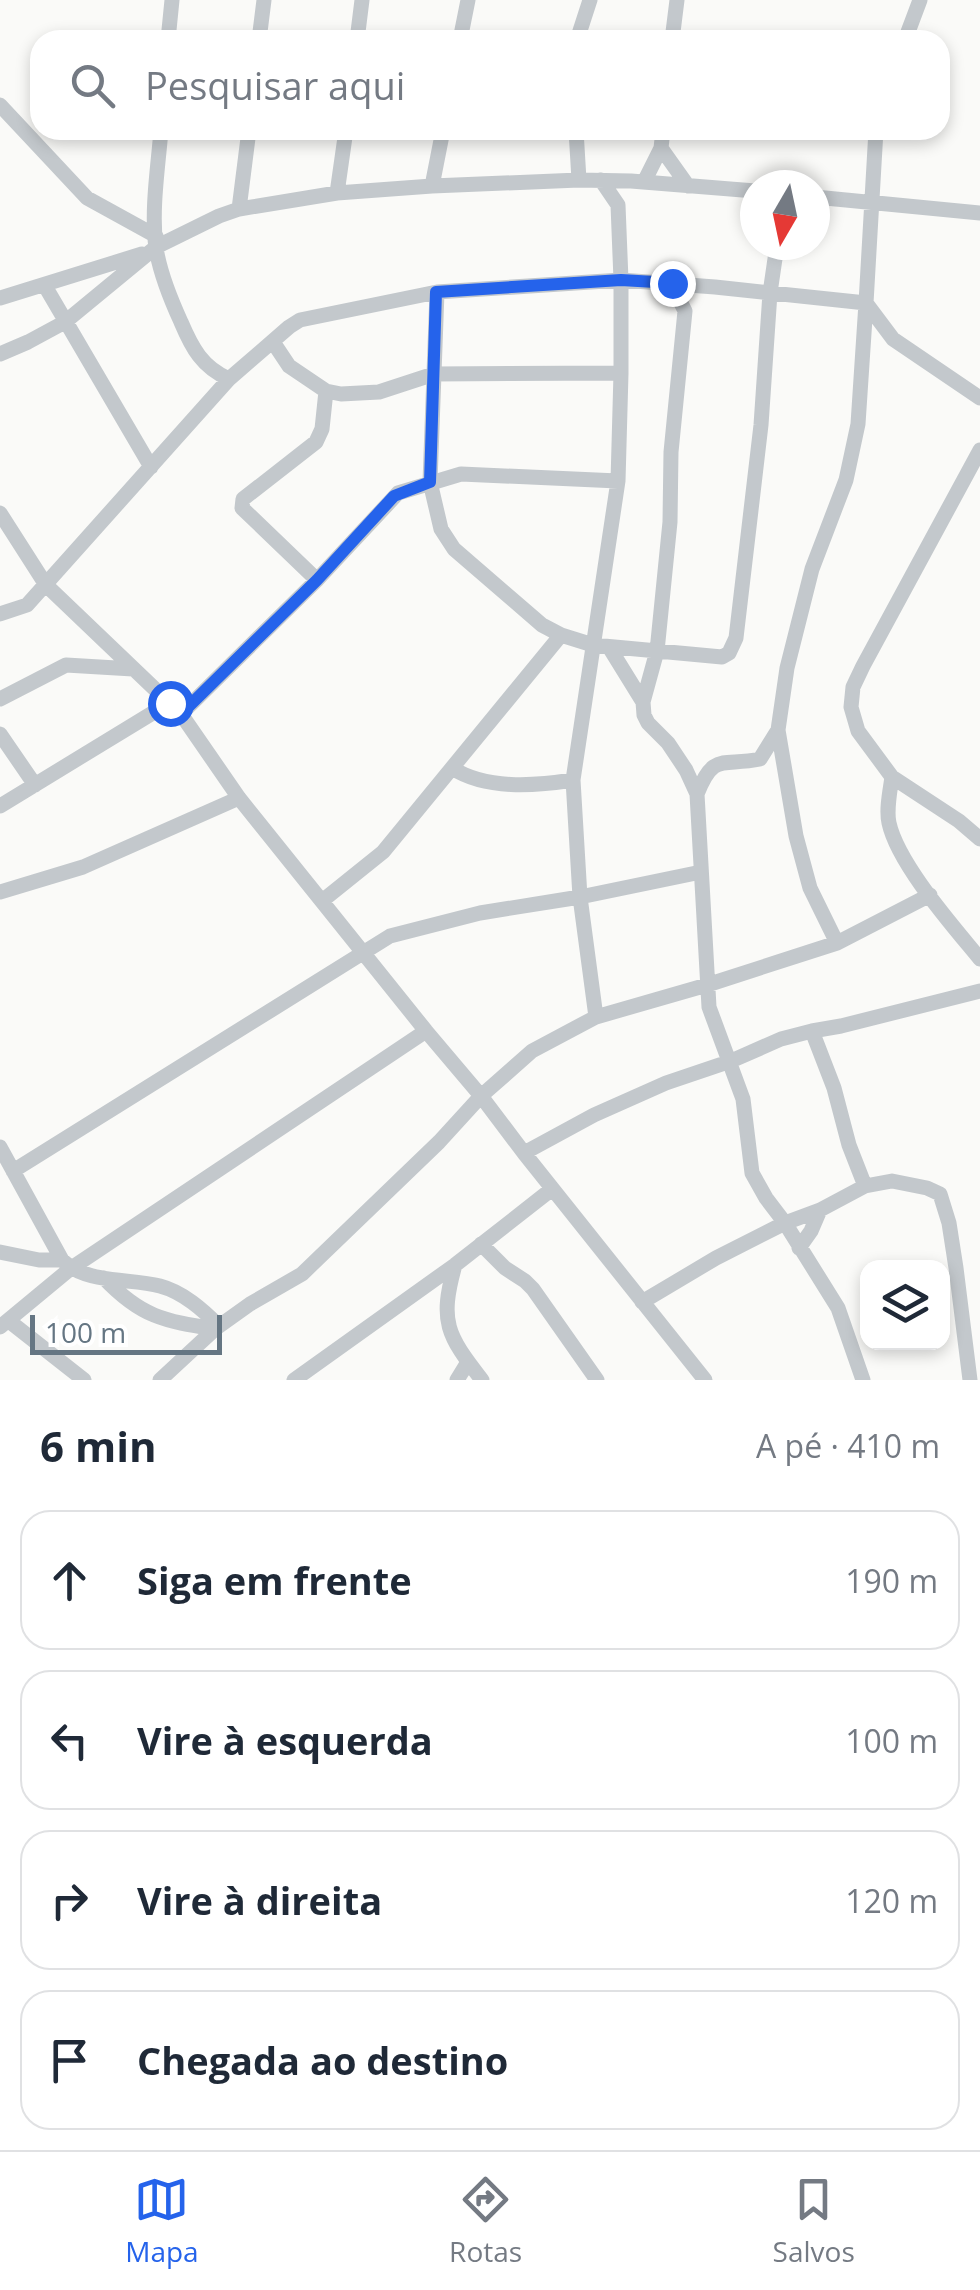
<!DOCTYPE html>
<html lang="pt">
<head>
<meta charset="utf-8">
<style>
  :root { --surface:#fff; --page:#f2f2f3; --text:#1f2937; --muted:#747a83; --line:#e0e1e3; --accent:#2563eb }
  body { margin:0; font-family:"Open Sans",sans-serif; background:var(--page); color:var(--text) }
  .controls { position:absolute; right:30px; bottom:30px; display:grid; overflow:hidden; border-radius:20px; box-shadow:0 5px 15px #0003 }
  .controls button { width:90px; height:90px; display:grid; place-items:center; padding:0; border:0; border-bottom:2px solid var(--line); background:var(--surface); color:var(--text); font:50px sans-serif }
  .compass { position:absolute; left:740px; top:170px; width:90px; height:90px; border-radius:50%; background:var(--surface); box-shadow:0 5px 15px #0003; rotate:189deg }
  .scale { position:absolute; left:30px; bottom:25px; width:192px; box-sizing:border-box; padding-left:10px; border:5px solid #657683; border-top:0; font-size:28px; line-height:35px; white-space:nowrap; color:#657683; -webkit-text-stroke:8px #fff; paint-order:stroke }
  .stop { position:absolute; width:30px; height:30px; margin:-22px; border:8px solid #2563eb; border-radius:50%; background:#fff }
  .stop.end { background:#2563eb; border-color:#fff; box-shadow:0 2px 10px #0008 }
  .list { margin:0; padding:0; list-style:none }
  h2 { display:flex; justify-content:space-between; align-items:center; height:130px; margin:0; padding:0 40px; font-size:42px }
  h2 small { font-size:32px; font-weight:400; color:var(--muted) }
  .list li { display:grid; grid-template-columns:65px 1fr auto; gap:30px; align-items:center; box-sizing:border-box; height:140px; margin:0 20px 20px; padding:0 20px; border:2px solid var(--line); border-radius:30px }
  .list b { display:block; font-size:38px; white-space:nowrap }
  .list em { font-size:32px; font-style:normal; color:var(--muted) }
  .icon { flex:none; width:55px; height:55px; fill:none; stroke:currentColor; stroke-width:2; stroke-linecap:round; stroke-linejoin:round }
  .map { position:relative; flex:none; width:980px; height:1380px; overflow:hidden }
  .search { position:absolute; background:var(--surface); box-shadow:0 5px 15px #0003; left:30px; right:30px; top:30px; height:110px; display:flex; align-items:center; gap:25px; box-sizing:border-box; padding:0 35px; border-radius:30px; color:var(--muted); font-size:38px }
  .sheet { height:770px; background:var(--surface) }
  nav { display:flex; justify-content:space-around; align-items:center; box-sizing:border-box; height:140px; border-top:2px solid var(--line); background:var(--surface); font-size:28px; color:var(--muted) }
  nav a { display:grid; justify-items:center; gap:5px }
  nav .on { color:var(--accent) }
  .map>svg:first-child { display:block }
</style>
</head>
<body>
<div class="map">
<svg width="980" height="1380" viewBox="0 0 980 1380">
  <rect width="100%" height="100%" fill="#fafaf8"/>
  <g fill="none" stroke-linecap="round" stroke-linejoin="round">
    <path stroke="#c3c8cc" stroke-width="15" d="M168 40 172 0
      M259 40 264 0
      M357 40 362 0
      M460 40 468 0
      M577 40 590 0
      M672 40 677 0
      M905 40 920 0
      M0 105 87 198 156 236
      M161 130C158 168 151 210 156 248 160 273 170 298 181 322 192 348 202 367 229 379
      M576 130 579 180
      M876 130 866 303 893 339 980 398
      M661 148 688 186
      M644 182 661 148 663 130
      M432 186 443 130
      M337 193 346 130
      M815 197 980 213
      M239 209 249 130
      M671 283 685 311 671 452 670 522 657 651 643 702 644 715 648 723 668 743 686 770 697 794 709 1007 743 1099 752 1173 766 1198 785 1223 838 1308 863 1380
      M45 286 151 467
      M437 292 430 482 441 529 454 549 542 625 561 635 593 645 722 657 729 653 736 638 761 425 770 293 777 245
      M0 298 142 254
      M273 342 289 366 326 391 341 394 379 392 434 374 621 373
      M0 354 28 342 65 322 156 247 219 216 239 209 337 193 432 186 579 180 631 181 755 191
      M980 450 863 666 853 687 851 707 858 731 892 777 959 821 980 839
      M0 513 46 585 181 714 239 798 426 1031 481 1096 524 1153 705 1380
      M317 580 242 508 243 499 316 442 322 429 326 391
      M0 614 27 605 229 379 289 327 300 320 437 292 621 280 715 287 866 303 858 424 846 480 812 569 787 668 778 730 796 836 810 888 837 943
      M609 647 643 702
      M0 699 66 665 133 669
      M181 714 317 580 398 493 461 474 618 481
      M0 734 35 785
      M452 768C486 790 535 786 573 780
      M892 777C890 791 886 810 889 823 898 864 953 926 980 959
      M697 794C714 751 723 767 760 759L778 730
      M0 806 169 703
      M0 892 83 867 239 798
      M322 901 383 852 561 635
      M596 1017 580 897 573 780 618 481 621 373V280L618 205 601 180
      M0 1147 62 1260C86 1284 129 1278 160 1286 183 1292 203 1310 219 1326
      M524 1153 594 1115 666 1083 731 1061 781 1039 812 1031
      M13 1171 390 936 480 913 580 897 701 872
      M865 1186 849 1145 834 1088 812 1031 841 1026 980 991
      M481 1244 505 1268 525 1281 533 1289 597 1380
      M799 1248 811 1231 820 1210
      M0 1252 39 1260H62
      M455 1265C439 1322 447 1335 482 1380
      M104 1278C141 1317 164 1321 215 1329
      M642 1302 716 1258 785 1223 820 1210 865 1186 892 1181 927 1188 940 1194 949 1223 956 1268 970 1380
      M9 1321 84 1380
      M0 1327 70 1269 426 1031
      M160 1380 215 1329 250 1304 302 1274 439 1142 481 1096 532 1051 596 1017 707 985 837 943 930 895
      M294 1380 455 1265 552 1189
      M457 1380 468 1362"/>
  </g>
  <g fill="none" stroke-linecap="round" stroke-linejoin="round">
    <path stroke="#2563eb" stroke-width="12" d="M170 703 181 714 317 580 394 496 430 482 436 292 621 280 672 283"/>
  </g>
</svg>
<div class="controls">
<button><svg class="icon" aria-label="layers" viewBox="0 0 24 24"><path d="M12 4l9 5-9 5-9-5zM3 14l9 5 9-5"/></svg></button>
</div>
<svg class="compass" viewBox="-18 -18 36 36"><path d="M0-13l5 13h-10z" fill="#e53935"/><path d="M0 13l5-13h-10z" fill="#747a83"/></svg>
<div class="scale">100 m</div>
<div class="stop" style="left:170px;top:703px"></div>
<div class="stop end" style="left:672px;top:283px"></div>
<div class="search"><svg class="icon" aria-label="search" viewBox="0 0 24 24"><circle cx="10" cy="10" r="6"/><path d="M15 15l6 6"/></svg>Pesquisar aqui</div>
</div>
<section class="sheet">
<h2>6 min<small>A pé · 410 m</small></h2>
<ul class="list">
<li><svg class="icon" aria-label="ahead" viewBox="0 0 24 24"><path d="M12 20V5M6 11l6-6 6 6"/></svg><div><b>Siga em frente</b></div><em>190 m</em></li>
<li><svg class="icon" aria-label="left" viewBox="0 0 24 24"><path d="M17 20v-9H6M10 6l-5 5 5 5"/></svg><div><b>Vire à esquerda</b></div><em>100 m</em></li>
<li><svg class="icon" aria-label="right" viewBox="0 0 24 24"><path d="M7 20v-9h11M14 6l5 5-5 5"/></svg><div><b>Vire à direita</b></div><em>120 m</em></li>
<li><svg class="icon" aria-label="arrive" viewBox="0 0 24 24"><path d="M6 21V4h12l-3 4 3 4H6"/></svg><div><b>Chegada ao destino</b></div></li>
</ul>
</section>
<nav>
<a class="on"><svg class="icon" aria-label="map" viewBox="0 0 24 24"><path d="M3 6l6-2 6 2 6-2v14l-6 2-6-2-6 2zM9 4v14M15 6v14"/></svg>Mapa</a>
<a><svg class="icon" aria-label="directions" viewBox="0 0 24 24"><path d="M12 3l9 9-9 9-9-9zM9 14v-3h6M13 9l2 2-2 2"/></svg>Rotas</a>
<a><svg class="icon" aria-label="saved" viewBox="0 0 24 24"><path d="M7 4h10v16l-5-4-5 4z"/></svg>Salvos</a>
</nav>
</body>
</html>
